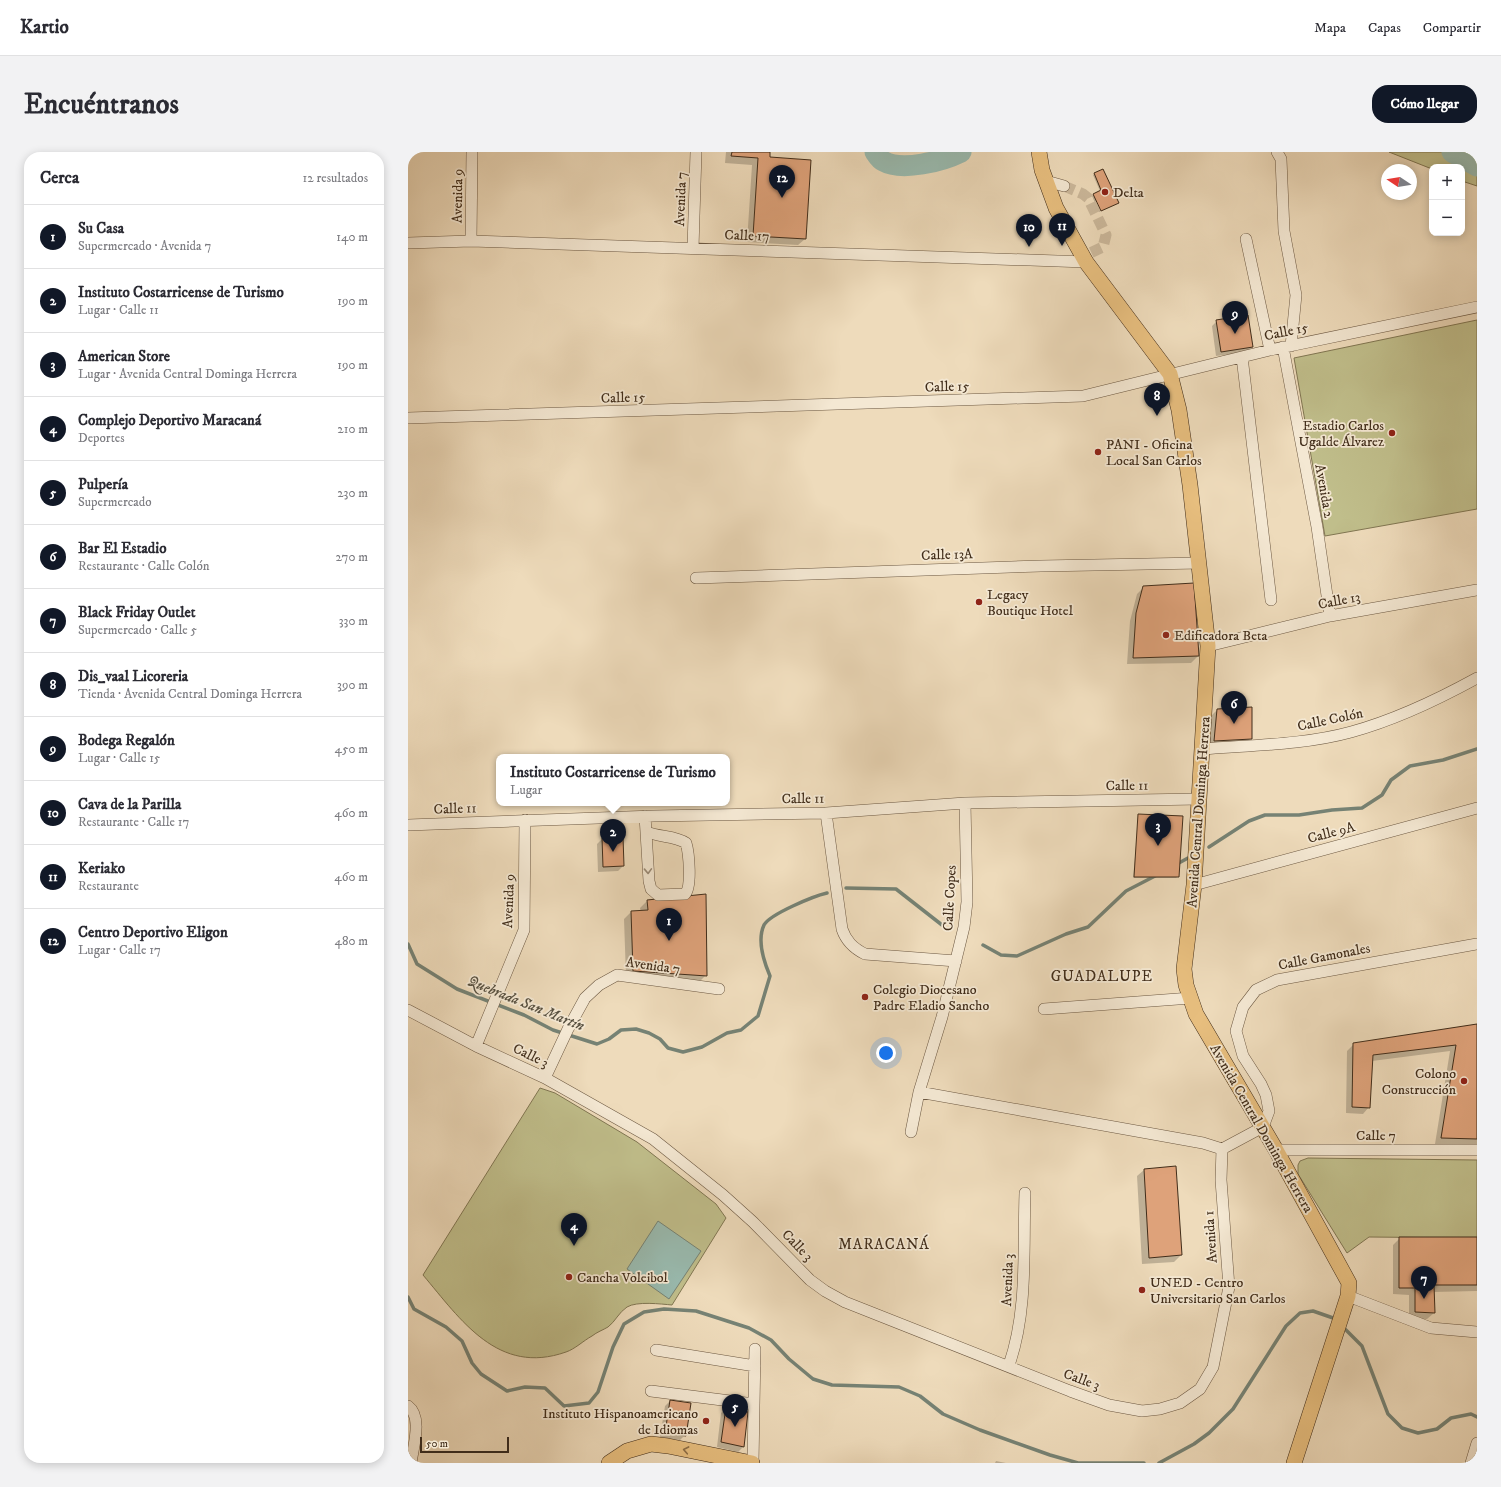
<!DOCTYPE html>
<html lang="es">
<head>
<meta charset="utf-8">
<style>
  :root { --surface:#fff; --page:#f2f2f3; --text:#2b2b33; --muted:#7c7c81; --line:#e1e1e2; --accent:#111827 }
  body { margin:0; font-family:"IM FELL DW Pica",serif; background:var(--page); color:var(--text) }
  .controls { position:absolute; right:12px; top:12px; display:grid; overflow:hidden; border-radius:8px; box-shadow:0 2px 10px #0003 }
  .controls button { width:36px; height:36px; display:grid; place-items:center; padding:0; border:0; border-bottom:1px solid var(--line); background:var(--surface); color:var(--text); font:20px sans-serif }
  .compass { position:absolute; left:973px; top:12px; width:36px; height:36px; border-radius:50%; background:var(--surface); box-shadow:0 2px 10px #0003; rotate:282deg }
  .scale { position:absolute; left:12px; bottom:10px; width:89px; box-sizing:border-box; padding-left:4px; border:2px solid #412d1a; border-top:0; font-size:11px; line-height:14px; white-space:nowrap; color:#412d1a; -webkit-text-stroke:3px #f4e8d3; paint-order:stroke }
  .you { position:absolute; left:478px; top:901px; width:14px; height:14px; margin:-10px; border:3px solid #fff; border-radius:50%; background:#1a73e8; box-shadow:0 0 0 6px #1a73e833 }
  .badge { display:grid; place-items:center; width:26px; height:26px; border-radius:50%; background:var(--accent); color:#fff; font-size:13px; font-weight:700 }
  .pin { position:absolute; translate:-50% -33px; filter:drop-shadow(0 1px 2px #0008) }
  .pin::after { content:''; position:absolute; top:21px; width:14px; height:12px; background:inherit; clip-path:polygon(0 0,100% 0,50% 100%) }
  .popup { position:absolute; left:88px; top:602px; width:234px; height:52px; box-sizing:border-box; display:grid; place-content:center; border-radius:8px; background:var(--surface); filter:drop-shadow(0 1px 3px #0005); font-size:13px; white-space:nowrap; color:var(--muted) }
  .popup b { font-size:15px; color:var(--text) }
  .popup::after { content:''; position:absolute; left:50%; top:100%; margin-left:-8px; border:8px solid transparent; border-top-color:var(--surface) }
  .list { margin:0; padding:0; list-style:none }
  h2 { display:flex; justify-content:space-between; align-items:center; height:52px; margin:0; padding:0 16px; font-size:17px }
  h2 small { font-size:13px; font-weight:400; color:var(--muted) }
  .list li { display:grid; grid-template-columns:26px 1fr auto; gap:12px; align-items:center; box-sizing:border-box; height:64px; padding:0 16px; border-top:1px solid var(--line) }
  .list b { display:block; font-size:15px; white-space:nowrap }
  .list p { margin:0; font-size:13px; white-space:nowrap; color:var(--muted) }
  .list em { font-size:13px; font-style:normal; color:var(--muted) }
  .map { position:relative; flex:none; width:1069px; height:1311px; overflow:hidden; border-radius:16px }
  header { display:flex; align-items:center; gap:24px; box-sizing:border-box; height:56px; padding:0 20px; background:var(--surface); border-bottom:1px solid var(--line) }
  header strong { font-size:19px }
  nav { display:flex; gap:22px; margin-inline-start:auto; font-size:14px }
  .intro { display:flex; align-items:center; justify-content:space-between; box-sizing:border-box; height:96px; padding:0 24px }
  h1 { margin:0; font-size:28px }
  .button { padding:10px 18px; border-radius:16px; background:var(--accent); color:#fff; font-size:14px; font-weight:700 }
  main { display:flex; gap:24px; padding:0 24px }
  aside { flex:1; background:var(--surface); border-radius:16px; box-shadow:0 2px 10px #0003 }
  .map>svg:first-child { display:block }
</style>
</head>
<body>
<header>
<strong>Kartio</strong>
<nav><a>Mapa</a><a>Capas</a><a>Compartir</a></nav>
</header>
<div class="intro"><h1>Encuéntranos</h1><a class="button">Cómo llegar</a></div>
<main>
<aside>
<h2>Cerca<small>12 resultados</small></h2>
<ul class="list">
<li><span class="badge">1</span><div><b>Su Casa</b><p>Supermercado · Avenida 7</p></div><em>140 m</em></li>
<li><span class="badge">2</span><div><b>Instituto Costarricense de Turismo</b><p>Lugar · Calle 11</p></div><em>190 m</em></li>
<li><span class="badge">3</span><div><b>American Store</b><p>Lugar · Avenida Central Dominga Herrera</p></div><em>190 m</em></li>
<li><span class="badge">4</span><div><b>Complejo Deportivo Maracaná</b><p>Deportes</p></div><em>210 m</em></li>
<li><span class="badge">5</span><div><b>Pulpería</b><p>Supermercado</p></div><em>230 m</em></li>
<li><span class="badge">6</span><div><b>Bar El Estadio</b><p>Restaurante · Calle Colón</p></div><em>270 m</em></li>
<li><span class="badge">7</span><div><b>Black Friday Outlet</b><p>Supermercado · Calle 5</p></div><em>330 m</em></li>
<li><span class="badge">8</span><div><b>Dis_vaal Licoreria</b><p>Tienda · Avenida Central Dominga Herrera</p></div><em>390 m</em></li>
<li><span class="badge">9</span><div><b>Bodega Regalón</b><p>Lugar · Calle 15</p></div><em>450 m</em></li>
<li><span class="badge">10</span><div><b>Cava de la Parilla</b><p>Restaurante · Calle 17</p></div><em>460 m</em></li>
<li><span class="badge">11</span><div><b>Keriako</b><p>Restaurante</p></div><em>460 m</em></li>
<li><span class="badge">12</span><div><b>Centro Deportivo Eligon</b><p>Lugar · Calle 17</p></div><em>480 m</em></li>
</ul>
</aside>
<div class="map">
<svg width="1069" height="1311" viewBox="0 0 1069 1311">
  <rect width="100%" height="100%" fill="#eedbbb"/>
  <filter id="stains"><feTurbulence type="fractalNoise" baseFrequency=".005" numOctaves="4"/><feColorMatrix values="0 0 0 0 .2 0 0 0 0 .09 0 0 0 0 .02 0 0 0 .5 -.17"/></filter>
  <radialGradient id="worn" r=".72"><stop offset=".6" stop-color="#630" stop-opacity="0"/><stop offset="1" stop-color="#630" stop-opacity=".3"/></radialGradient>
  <path fill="#c0be8b" stroke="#807652" d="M981 0H1069V34L1054 29V15H1024V17Z
    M1069 168V357L917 384 886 206Z
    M132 936 147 941 229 990 308 1052 318 1066 264 1153C253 1152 229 1149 219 1155 211 1160 207 1170 200 1175 195 1178 189 1180 184 1184 175 1189 167 1197 158 1200 90 1224 53 1168 15 1123Z
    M900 1006 1069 1008V1086L961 1085 939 1101 890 1022V1013L892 1009Z"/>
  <path fill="#99bbb0" stroke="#768274" d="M250 1069 293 1099 261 1147 219 1117Z"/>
  <path fill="#0003" d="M318 0H361V6L397 87 390 93 339 90 344 13 317 11Z
    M686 22 708 52 691 60 684 44 692 39 685 23Z
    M809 169 844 195 839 200 808 204 804 174Z
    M736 435 790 504 783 511 719 512 722 469 729 442Z
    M809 558 843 586 838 591 801 593 804 563Z
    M731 663 770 724 768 726H725Z
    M214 686 215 714 210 719 190 720 189 692 194 687Z
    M297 743 298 823 291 830 218 825 216 767 223 760H233L232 756 239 749Z
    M1069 873V994L1027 992 1042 899 964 909 961 955 955 962 938 961 939 899 946 892Z
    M767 1015 773 1103 766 1110 734 1112 729 1024 736 1018Z
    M992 1086H1069V1139L1025 1140 1026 1161 1019 1167H1001V1143L985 1142V1093Z
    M262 1249 277 1283 272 1288 252 1285 257 1254Z
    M318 1256 335 1295 330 1300 309 1295 313 1261Z
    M588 1309 598 1311H587Z"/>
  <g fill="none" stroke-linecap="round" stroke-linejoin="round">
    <path stroke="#768274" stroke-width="3.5" d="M801 695 841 669 857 663H891L924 658 954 656 974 643 983 628 1002 614 1035 608 1069 597
      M769 712 780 706
      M438 736 488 737 534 773
      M0 792 9 812 49 837 116 863 145 878 189 892 201 887 213 878 228 877 241 881 252 887 260 896 275 900 294 895 319 881 333 878 350 864 362 824C356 810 349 788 356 773 362 762 406 744 419 741
      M575 793 593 803 609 804 658 782 680 775 718 739 749 723
      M0 1145 6 1157 38 1175 54 1189 64 1211 73 1222 99 1239 117 1235 137 1236 156 1254 181 1251 190 1240 205 1195 216 1172 236 1160 256 1157 288 1159 341 1176 363 1188 381 1207 405 1227 424 1233 491 1235 512 1244 535 1262 572 1278 642 1303 670 1311H736
      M935 1175 954 1194 980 1262 994 1276 1010 1281 1029 1277 1043 1266 1063 1262 1069 1265
      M751 1311 786 1292 801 1281 825 1257 878 1174 892 1161 905 1159 928 1167"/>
    <path stroke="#99bbb0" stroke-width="21" d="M467 0C469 3 472 8 475 9 494 20 535 9 553 0
      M1044 0 1069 14"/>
  </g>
  <path fill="#dea27a" stroke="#412d1a" d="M324 0H362V5L403 8 398 87 345 84 350 6 323 4Z
    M695 17 711 51 693 59 685 42 693 38 686 21Z
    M840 163 845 195 813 200 808 168Z
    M786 431 791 504 725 506 728 461 735 434Z
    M844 555V587L806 589 809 557Z
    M730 662 775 664 771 725H726Z
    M215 685 216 714 195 715 194 686Z
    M298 742 299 824 225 819 223 759 240 758 239 748Z
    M1069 872V987L1033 986 1048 893 965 903 962 956 944 955 945 891Z
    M768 1014 774 1103 741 1106 736 1017Z
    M991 1085H1069V1133H1026L1027 1161 1007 1160V1136H991Z
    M262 1248 283 1251 278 1284 257 1281Z
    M318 1255 340 1260 336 1295 313 1290Z"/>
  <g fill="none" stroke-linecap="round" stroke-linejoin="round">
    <path stroke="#cbb89b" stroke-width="11" stroke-dasharray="11 5.5" stroke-linecap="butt" d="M656 34 675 42 680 46 698 83 695 95 682 101"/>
    <g stroke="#6c5842" stroke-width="12">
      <path id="minor" d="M869 0 873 7 876 79 888 143 883 194
        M638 29 656 34
        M838 87 862 198
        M63 89 64 0
        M0 91 63 89 678 110
        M285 96 288 0
        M875 195 909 375 922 464
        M834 205 863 448
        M0 266 675 244 862 198 1069 155
        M288 426 633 414 792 411
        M800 494 922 464 1069 438
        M795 597C843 593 896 593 943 580 987 568 1029 548 1069 526
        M418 661 434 777C438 789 445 796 457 802L548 809
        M237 664 241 729 243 737 250 743 277 742C284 735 281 701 278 691 268 684 251 685 239 680
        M0 673 246 664 418 661 557 651 790 647
        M786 733 1069 656
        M636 857 783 846
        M0 858 68 894 137 926 245 987 315 1043 345 1070 402 1128 417 1139 437 1150 662 1239 701 1253 734 1259 752 1257 772 1251 792 1237 805 1215 821 1135 813 1028 814 997
        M68 894 116 778 117 668
        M137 926 160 877 177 846 191 833 209 823 311 837
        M511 940 795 991 814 997
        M503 980 511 940 534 865 556 775 559 750 557 651
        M814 997 855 975 861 959 858 943 853 932 835 904 828 879 835 855 848 838 869 828 1069 792
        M868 998H1069
        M940 1144 1023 1176 1069 1180
        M248 1198 347 1214
        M601 1213C620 1159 615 1098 617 1041
        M243 1239 346 1252
        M0 1254C15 1265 5 1295 3 1311
        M345 1311 347 1197
        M1063 1311 1069 1291"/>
    </g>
    <g stroke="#412d1a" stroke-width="16">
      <path id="major" d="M631 0 634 18 648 56 678 110 762 222 771 258 782 333 800 494 786 733 776 817 778 833 788 862 868 998 941 1131 940 1144 886 1311
        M201 1311 219 1299 243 1292 260 1294 344 1311"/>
    </g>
    <use href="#minor" stroke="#f4e8d3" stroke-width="11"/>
    <use href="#major" stroke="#e7be7e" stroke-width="15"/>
  </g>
  <defs><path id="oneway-chevron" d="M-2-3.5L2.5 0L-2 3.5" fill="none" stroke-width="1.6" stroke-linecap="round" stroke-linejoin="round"/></defs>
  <use stroke="#9a8a76" href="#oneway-chevron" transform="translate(240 719) rotate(88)"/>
  <use stroke="#8c6e47" href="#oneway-chevron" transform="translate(278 1298) rotate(-169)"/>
  <g fill="#8f2418" stroke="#f4e8d3" stroke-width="1.5">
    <circle cx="697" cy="40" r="4"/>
    <circle cx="984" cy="281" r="4"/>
    <circle cx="690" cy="300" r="4"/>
    <circle cx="571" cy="450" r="4"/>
    <circle cx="758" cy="483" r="4"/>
    <circle cx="457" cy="845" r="4"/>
    <circle cx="1056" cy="929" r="4"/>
    <circle cx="161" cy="1125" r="4"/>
    <circle cx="734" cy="1138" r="4"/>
    <circle cx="298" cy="1269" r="4"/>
  </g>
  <g text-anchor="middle" stroke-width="3.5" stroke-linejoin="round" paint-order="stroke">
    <g font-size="14" fill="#412d1a" stroke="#f4e8d3" text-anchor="start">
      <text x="705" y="45">Delta</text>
      <text x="976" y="278" text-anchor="end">Estadio Carlos<tspan x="976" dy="16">Ugalde Álvarez</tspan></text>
      <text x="698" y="297">PANI - Oficina<tspan x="698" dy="16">Local San Carlos</tspan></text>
      <text x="579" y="447">Legacy<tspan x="579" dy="16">Boutique Hotel</tspan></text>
      <text x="766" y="488">Edificadora Beta</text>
      <text x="465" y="842">Colegio Diocesano<tspan x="465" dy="16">Padre Eladio Sancho</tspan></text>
      <text x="1048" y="926" text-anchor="end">Colono<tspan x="1048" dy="16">Construcción</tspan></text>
      <text x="169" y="1130">Cancha Voleibol</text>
      <text x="742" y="1135">UNED - Centro<tspan x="742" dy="16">Universitario San Carlos</tspan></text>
      <text x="290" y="1266" text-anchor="end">Instituto Hispanoamericano<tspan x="290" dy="16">de Idiomas</tspan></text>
    </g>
    <g font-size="14" fill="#412d1a" stroke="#f4e8d3">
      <text transform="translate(49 44) rotate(-89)" y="5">Avenida 9</text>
      <text transform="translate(272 47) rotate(-88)" y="5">Avenida 7</text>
      <text transform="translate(339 83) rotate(2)" y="5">Calle 17</text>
      <text transform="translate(878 179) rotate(-12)" y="5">Calle 15</text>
      <text transform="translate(539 234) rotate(-2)" y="5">Calle 15</text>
      <text transform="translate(215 245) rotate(-2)" y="5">Calle 15</text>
      <text transform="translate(917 339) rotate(80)" y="5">Avenida 2</text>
      <text transform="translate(539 402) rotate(-2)" y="5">Calle 13A</text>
      <text transform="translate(931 448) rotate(-11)" y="5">Calle 13</text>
      <text transform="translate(922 567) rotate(-12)" y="5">Calle Colón</text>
      <text transform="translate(719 633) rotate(-1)" y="5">Calle 11</text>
      <text transform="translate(395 646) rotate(-1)" y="5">Calle 11</text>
      <text transform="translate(47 656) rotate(-2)" y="5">Calle 11</text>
      <text transform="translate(790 660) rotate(-86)" y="5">Avenida Central Dominga Herrera</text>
      <text transform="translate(923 680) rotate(-15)" y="5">Calle 9A</text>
      <text transform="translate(541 746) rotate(-87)" y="5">Calle Copes</text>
      <text transform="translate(100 749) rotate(-88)" y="5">Avenida 9</text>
      <text transform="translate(916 804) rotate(-11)" y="5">Calle Gamonales</text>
      <text transform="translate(245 813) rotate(8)" y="5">Avenida 7</text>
      <text transform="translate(123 903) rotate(26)" y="5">Calle 3</text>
      <text transform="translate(854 976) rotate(60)" y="5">Avenida Central Dominga Herrera</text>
      <text x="968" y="988">Calle 7</text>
      <text transform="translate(802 1085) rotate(-94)" y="5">Avenida 1</text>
      <text transform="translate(390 1093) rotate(46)" y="5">Calle 3</text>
      <text transform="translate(599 1128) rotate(-88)" y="5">Avenida 3</text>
      <text transform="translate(674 1227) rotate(20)" y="5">Calle 3</text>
    </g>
    <g font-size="15" letter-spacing="1" fill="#412d1a" stroke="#f4e8d3">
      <text x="694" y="829">GUADALUPE</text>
      <text x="476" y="1097">MARACANÁ</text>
    </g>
    <g font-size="15" font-style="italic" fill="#575040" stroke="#f4e8d3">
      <text transform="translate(118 851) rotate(22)" y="5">Quebrada San Martín</text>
    </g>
  </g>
  <rect width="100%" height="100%" filter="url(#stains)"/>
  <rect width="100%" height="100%" fill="url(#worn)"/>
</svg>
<div class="controls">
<button>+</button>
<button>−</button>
</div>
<svg class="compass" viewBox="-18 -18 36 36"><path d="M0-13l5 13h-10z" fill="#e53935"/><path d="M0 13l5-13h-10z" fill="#7c7c81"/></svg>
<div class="scale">50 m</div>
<div class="you"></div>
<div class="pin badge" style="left:261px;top:789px">1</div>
<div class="pin badge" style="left:205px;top:700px">2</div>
<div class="popup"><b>Instituto Costarricense de Turismo</b>Lugar</div>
<div class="pin badge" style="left:750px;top:694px">3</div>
<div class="pin badge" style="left:166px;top:1094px">4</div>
<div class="pin badge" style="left:327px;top:1275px">5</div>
<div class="pin badge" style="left:826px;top:572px">6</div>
<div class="pin badge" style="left:1016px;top:1147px">7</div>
<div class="pin badge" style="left:749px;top:264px">8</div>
<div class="pin badge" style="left:827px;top:182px">9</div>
<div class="pin badge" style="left:621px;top:95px">10</div>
<div class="pin badge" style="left:654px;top:94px">11</div>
<div class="pin badge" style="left:374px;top:46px">12</div>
</div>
</main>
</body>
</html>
